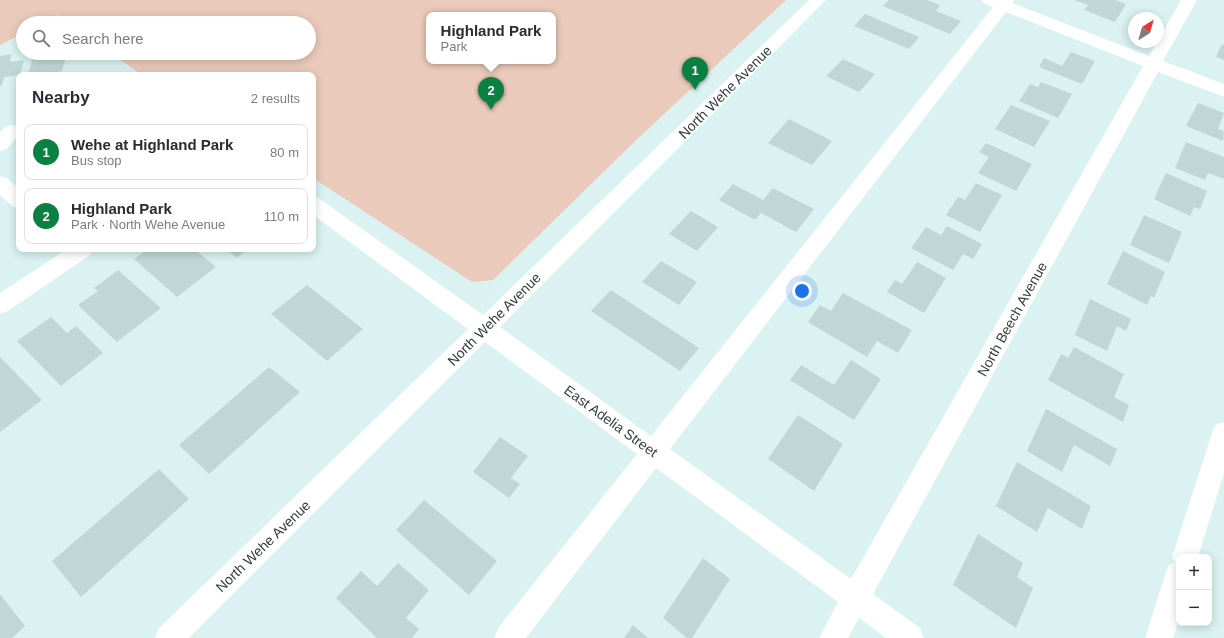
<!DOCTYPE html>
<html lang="en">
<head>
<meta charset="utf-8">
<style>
  :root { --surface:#fff; --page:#f2f2f3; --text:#2b2b33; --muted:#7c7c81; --line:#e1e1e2; --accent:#0b8043 }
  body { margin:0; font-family:Arial,sans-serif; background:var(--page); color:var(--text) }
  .controls { position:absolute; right:12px; bottom:12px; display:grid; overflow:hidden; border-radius:8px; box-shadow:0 2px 10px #0003 }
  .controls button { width:36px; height:36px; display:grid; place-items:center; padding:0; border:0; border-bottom:1px solid var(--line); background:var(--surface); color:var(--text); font:20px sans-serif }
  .compass { position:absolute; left:1128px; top:12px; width:36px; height:36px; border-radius:50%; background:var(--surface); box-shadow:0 2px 10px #0003; rotate:37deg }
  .you { position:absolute; left:802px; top:291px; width:14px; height:14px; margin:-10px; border:3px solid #fff; border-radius:50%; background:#1a73e8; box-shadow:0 0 0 6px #1a73e833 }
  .badge { display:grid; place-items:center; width:26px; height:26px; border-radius:50%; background:var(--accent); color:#fff; font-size:13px; font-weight:700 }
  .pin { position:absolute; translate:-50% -33px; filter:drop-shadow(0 1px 2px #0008) }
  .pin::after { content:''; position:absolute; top:21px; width:14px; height:12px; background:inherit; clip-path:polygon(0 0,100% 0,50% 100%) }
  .popup { position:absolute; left:426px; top:12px; width:130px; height:52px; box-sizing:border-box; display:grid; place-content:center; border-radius:8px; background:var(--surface); filter:drop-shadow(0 1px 3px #0005); font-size:13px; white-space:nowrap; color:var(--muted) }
  .popup b { font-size:15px; color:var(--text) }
  .popup::after { content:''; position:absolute; left:50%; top:100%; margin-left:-8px; border:8px solid transparent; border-top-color:var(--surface) }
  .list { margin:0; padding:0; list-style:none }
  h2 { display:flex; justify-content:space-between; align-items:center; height:52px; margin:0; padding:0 16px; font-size:17px }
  h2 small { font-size:13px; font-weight:400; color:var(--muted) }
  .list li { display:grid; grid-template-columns:26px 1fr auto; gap:12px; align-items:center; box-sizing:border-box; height:56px; margin:0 8px 8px; padding:0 8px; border:1px solid var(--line); border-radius:8px }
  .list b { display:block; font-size:15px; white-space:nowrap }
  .list p { margin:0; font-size:13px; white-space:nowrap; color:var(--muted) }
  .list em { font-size:13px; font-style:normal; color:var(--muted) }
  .icon { flex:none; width:22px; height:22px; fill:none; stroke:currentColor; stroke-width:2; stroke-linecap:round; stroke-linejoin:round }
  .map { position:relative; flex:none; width:1224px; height:638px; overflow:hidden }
  .search { position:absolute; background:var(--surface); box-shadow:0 2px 10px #0003; left:16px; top:16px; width:300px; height:44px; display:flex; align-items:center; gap:10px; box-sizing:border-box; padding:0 14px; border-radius:22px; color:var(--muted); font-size:15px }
  .panel { position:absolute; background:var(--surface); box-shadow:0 2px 10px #0003; left:16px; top:72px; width:300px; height:180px; border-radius:8px }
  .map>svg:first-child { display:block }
</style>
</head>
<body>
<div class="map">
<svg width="1224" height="638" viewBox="0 0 1224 638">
  <rect width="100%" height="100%" fill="#daf2f2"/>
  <path fill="#eacaba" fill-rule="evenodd" d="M0 0H786L631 145 493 280 472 282 313 178V75H142L111 53H309V23H68L57 15 43 23H23V33L0 45ZM429 15H553V61H429Z"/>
  <path fill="#c0d7d8" d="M889 0H927L940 5 936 11 961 21 950 34 883 6Z
    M1074 0H1115L1126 4 1115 22 1084 10 1088 5Z
    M865 14 919 37 909 49 854 26Z
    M1222 44 1224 45V60L1216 57Z
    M1071 52 1095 61 1082 84 1039 67 1044 58 1062 66Z
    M34 53H67L62 71 53 73V75H28Z
    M11 54 10 62 24 60 20 75 4 77 2 85 0 86V56Z
    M843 59 875 74 859 92 826 76Z
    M1041 82 1072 94 1058 118 1019 101 1030 84 1038 87Z
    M1198 103 1224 113 1218 129 1224 131 1223 141 1186 126Z
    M1011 105 1050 121 1034 147 995 129Z
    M789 119 832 141 812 165 768 143Z
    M1186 142 1224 157V179L1208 173 1205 180 1175 168Z
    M986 143 1032 164 1016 191 978 173 989 157 979 152Z
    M1166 173 1207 191 1200 209 1194 207 1190 216 1154 199Z
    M976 183 1002 195 980 232 946 215 958 197 965 200Z
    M733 184 763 200 773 188 814 209 796 232 761 213 755 220 719 200Z
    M691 211 718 227 697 251 669 234Z
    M1144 215 1182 232 1169 263 1130 245Z
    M947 226 982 244 973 259 963 254 953 270 911 248 926 227 941 235Z
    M148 249H194L216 267 177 297 134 259Z
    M225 249H248L237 258Z
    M1123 251 1165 272 1154 298 1151 296 1147 305 1107 284Z
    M661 261 697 282 679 305 642 282Z
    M917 262 946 278 924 313 887 292 895 280 902 284Z
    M118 270 161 308 117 342 78 305 98 291 94 288Z
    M307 285 363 329 327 361 271 314Z
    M611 290 699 348 680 371 591 311Z
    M843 293 912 330 898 353 877 341 867 357 808 322 820 305 831 311Z
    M1090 299 1131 319 1126 331 1117 326 1107 351 1075 335Z
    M51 317 67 333 76 326 103 353 61 386 17 341Z
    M1074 347 1124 374 1114 397 1129 405 1123 422 1048 380 1061 354 1068 358Z
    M0 357 42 400 0 432Z
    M851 360 881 379 854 420 790 380 801 365 834 385Z
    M269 367 300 392 209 474 179 445Z
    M1046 409 1117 449 1110 466 1074 445 1062 472 1027 451Z
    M798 415 843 444 814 491 768 459Z
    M500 437 528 456 511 478 520 484 509 498 473 472Z
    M1017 462 1091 506 1082 529 1048 508 1037 532 996 506Z
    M159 469 189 499 81 597 52 561Z
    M424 500 497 561 469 595 396 530Z
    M978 534 1023 563 1017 577 1033 588 1016 628 953 585Z
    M703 558 730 579 692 638H687L663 618Z
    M398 563 429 590 406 618 419 629 412 638H377L336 598 361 571 377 586Z
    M0 594 25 626 12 638H0Z
    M633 625 648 638H624Z"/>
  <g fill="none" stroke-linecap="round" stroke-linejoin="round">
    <path fill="#fff" fill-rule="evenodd" d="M809 0H826L500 327 651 436 993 7 983 3 981 0H1015L1012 3 1149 56 1181 0H1197L1163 61 1224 84V97L1158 72 873 594 920 628 924 638H886L859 618 848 638H819L838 602 656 468 526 638H494L498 628 637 454 485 342 189 638H155L159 628 468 329 313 215V196L320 199 483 315ZM1006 12 1143 66 851 579 670 449Z
      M11 125 17 127 19 134 7 149 0 151V132L5 127Z
      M0 176 7 178 19 189V209L12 206 0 195Z
      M67 249H93L90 255 8 311 0 314V293Z
      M1224 422V473L1198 557H1179V619L1173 638H1145L1165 575 1169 565 1174 563 1172 557 1212 433 1215 425Z"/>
  </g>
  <g text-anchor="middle" stroke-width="3" stroke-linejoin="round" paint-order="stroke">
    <g font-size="14" fill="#343d3d" stroke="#fff">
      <text transform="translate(725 92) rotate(-45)" y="5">North Wehe Avenue</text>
      <text transform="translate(494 319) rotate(-45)" y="5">North Wehe Avenue</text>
      <text transform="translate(1012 319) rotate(-61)" y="5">North Beech Avenue</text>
      <text transform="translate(611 421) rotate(36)" y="5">East Adelia Street</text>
      <text transform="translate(263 546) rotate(-44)" y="5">North Wehe Avenue</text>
    </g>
  </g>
</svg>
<div class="controls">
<button>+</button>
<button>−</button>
</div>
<svg class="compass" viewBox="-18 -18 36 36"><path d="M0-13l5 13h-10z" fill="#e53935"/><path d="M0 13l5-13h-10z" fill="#7c7c81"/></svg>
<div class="you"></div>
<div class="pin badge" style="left:695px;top:90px">1</div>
<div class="pin badge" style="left:491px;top:110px">2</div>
<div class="popup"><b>Highland Park</b>Park</div>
<div class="search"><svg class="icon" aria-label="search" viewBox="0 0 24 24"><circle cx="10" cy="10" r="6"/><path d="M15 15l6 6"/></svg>Search here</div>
<section class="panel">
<h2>Nearby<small>2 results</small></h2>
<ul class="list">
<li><span class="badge">1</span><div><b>Wehe at Highland Park</b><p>Bus stop</p></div><em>80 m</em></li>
<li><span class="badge">2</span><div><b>Highland Park</b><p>Park · North Wehe Avenue</p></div><em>110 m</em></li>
</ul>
</section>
</div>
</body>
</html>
